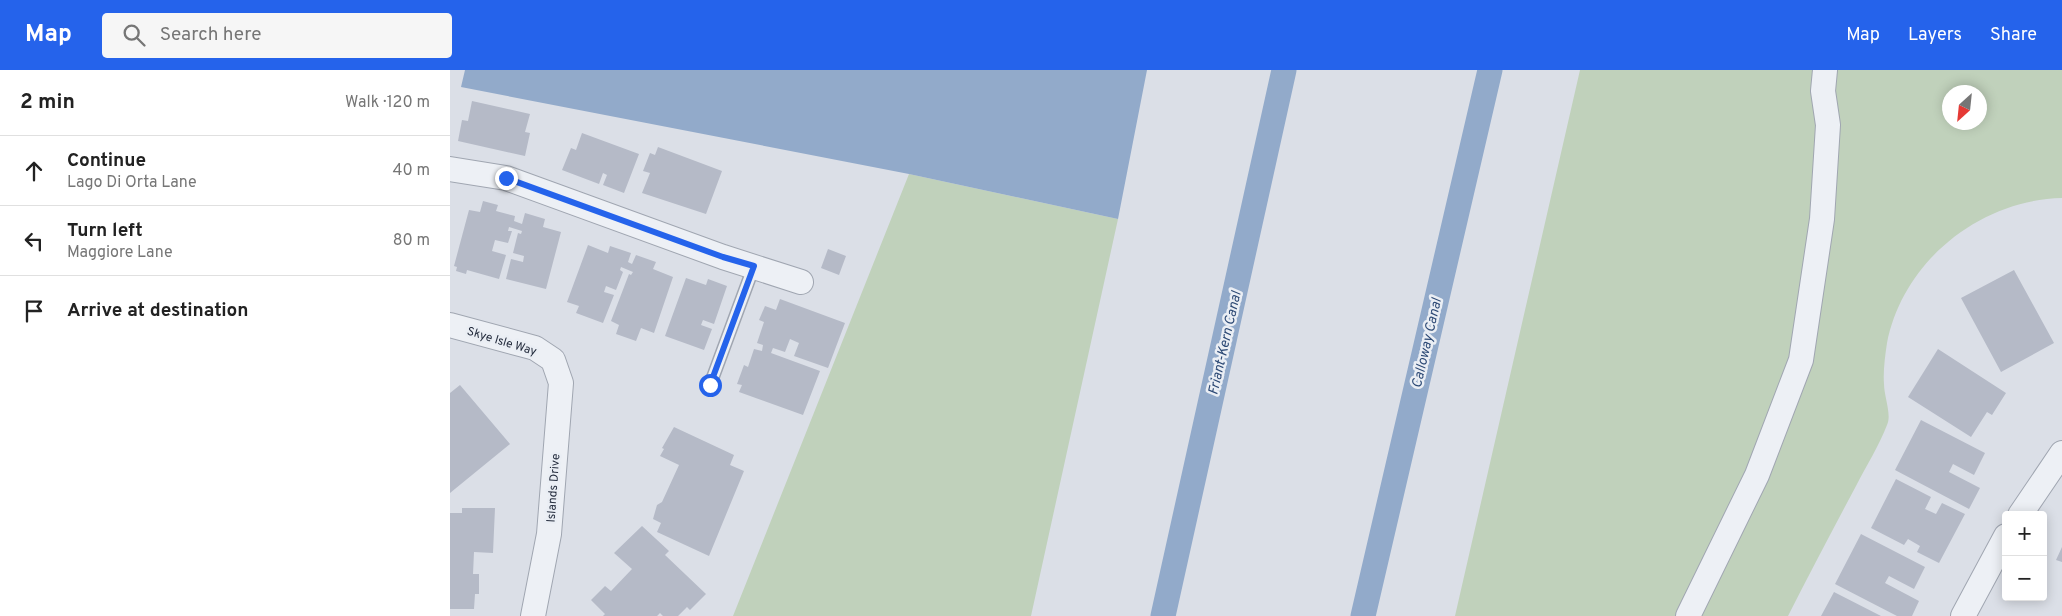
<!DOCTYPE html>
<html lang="en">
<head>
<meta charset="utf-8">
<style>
  :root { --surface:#fff; --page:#f6f6f6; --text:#222; --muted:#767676; --line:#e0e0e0; --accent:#2563eb }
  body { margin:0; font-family:Overpass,sans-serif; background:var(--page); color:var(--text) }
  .controls { position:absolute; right:15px; bottom:15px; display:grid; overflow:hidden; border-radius:5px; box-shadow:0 2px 12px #0003 }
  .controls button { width:45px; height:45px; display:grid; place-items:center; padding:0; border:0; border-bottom:1px solid var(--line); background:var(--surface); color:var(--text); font:25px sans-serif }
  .compass { position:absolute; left:1492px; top:15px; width:45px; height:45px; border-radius:50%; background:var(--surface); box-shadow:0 2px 12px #0003; rotate:207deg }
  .stop { position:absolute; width:15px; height:15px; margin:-11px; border:4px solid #2563eb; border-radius:50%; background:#fff }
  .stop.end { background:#2563eb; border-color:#fff; box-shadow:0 1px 5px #0008 }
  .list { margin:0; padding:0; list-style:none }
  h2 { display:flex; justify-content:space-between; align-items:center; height:65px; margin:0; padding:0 20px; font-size:21px }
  h2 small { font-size:16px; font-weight:400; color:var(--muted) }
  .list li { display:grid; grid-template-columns:32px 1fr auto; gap:15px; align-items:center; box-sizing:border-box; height:70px; padding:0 20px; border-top:1px solid var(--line) }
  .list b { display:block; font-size:19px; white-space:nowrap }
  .list p { margin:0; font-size:16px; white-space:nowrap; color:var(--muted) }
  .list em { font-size:16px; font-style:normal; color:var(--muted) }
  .icon { flex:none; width:28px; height:28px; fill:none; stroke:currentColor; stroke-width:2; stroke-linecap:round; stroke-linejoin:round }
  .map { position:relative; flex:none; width:1612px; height:546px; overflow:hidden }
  header { display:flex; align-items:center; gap:30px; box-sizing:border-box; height:70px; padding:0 25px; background:var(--accent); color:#fff }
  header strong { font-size:24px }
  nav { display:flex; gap:28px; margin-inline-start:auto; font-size:18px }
  .search { width:350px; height:45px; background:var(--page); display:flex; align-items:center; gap:12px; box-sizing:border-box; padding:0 18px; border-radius:5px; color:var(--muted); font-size:19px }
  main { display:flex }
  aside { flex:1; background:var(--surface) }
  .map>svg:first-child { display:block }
</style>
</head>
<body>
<header>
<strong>Map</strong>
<div class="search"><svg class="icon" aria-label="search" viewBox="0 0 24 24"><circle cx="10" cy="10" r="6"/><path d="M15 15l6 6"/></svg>Search here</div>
<nav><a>Map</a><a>Layers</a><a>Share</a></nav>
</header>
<main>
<aside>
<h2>2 min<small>Walk · 120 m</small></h2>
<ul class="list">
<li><svg class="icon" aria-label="ahead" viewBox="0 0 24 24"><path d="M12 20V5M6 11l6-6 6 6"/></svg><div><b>Continue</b><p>Lago Di Orta Lane</p></div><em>40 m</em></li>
<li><svg class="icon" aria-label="left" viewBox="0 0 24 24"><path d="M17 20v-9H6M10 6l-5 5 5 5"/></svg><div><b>Turn left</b><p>Maggiore Lane</p></div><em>80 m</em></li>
<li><svg class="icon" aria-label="arrive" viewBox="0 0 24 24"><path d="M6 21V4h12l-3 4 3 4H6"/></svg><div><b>Arrive at destination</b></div></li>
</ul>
</aside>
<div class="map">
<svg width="1612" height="546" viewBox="0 0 1612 546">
  <rect width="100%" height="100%" fill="#dbdfe7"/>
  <path fill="#c0d1bb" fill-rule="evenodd" d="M1130 0H1612V128C1530 130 1453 191 1437 273 1435 286 1433 302 1434 314 1434 326 1442 345 1437 355 1429 376 1416 396 1406 416 1383 459 1360 503 1338 546H1005ZM1500 22H1530V52H1500Z
    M459 104 668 149 581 546H283Z"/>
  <path fill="#92aaca" d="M15 0H697L668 149 459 104 11 17Z"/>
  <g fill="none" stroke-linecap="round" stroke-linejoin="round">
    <path stroke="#92aaca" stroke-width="25" d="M713 546 834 0
      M913 546 1040 0"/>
  </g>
  <path fill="#b5bac7" d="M22 31 80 44 75 62 80 63 75 86 8 71 12 50 18 51Z
    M132 63 189 84 174 123 153 115 157 105 153 103 149 114 112 100 121 78 126 80Z
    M208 77 272 101 256 144 192 123 200 103 193 101 200 83 205 85Z
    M33 131 48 135 46 141 65 146 64 151 72 154 75 143 95 149 93 157 111 162 96 219 56 209 61 189 73 192 74 186 63 183 68 163 71 164 72 161 59 157 58 161H62L58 173 45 170 42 181 56 185 49 209 17 200 16 204 6 201 7 197 4 196 19 140 30 142Z
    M138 175 158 183 160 176 181 183 178 192 182 194 186 185 206 192 203 199 223 207 204 263 191 258 186 271 166 264 169 255 161 251 179 204 181 205 183 202 171 197 170 200 173 202 166 220 156 216 154 222 164 225 153 253 126 243 129 236 117 232Z
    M378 179 396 186 389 205 371 198Z
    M1564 200 1604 273 1551 302 1511 228Z
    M236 208 256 215 258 209 277 216 264 254 253 250 251 255 262 259 254 280 215 266Z
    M330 229 395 253 378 298 344 286 349 273 340 269 335 282 323 278 321 283 370 301 353 345 289 322 292 315 287 314 294 295 298 297 304 279 312 281 313 275 307 273 314 252 309 250 315 236 326 240Z
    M1488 279 1556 323 1542 345 1537 342 1521 367 1458 327Z
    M10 315 60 374 0 423V323Z
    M1471 350 1535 383 1524 405 1503 394 1499 402 1530 418 1519 439 1445 400Z
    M224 357 284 385 280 395 294 401 259 486 207 462 211 453 203 449 207 435 212 432 229 395 210 386 214 379 212 378Z
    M1446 409 1481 427 1475 439 1486 444 1492 433 1515 444 1489 493 1467 482 1470 476 1458 469 1454 475 1421 458Z
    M12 438H45L43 483 24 482 23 504H29V524H25L24 539H0V443H12Z
    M192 456 219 481 215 485 256 524 240 540 237 537 228 546H213L210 543 207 546H153L155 544 141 530 155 516 161 521 182 499 164 483Z
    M1411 464 1475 497 1464 519 1439 506 1435 513 1469 531 1462 546H1447L1385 514Z
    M1612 477V492L1606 490Z
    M1384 522 1431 546H1371Z"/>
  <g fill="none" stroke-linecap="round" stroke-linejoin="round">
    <g stroke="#a0a6b1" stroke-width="14">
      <path id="service" d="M260 315 304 196"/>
    </g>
    <g stroke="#a0a6b1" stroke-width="26">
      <path id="minor" d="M0 99 56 108 273 187 351 212
        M0 255 85 278 103 290 111 313 99 464 83 546
        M1570 445 1612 383
        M1238 546 1307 405 1351 290 1372 149 1378 55 1373 21 1375 0
        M1513 546 1556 466"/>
    </g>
    <use href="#service" stroke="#edf0f5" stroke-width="11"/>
    <use href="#minor" stroke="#edf0f5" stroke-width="24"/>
  </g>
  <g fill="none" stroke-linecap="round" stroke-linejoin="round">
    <path stroke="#2563eb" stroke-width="6" d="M56 108 273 187 304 196 260 315"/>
  </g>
  <g text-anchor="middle" stroke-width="5" stroke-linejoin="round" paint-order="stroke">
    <g font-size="12" fill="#242c3d" stroke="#eaeef4">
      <text transform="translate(52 271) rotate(17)" y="4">Skye Isle Way</text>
      <text transform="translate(103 418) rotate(-86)" y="4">Islands Drive</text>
    </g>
    <g font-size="14" font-style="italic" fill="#2b4874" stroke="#eaeef4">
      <text transform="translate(774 273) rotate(-77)" y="5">Friant-Kern Canal</text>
      <text transform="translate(976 273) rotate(-77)" y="5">Calloway Canal</text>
    </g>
  </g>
</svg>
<div class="controls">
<button>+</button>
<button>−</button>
</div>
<svg class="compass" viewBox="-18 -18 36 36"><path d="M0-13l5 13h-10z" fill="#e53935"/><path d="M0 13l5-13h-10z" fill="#767676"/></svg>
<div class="stop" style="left:260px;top:315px"></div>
<div class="stop end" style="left:56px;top:108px"></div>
</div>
</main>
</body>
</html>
